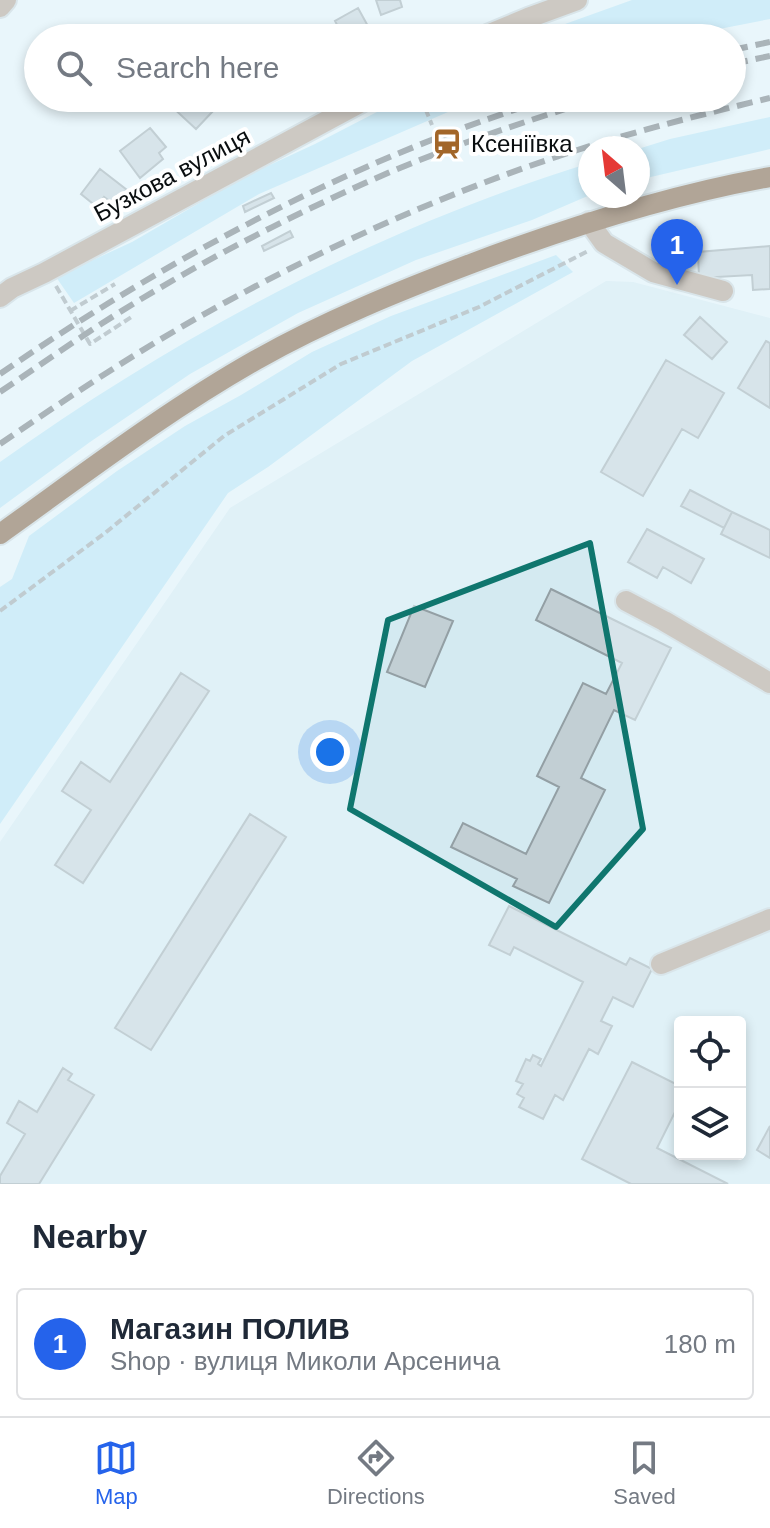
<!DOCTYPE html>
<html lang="en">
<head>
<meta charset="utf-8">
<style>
  :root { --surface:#fff; --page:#f6f6f7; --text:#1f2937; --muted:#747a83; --line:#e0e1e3; --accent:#2563eb }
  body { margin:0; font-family:Arial,sans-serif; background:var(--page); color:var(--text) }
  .controls { position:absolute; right:24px; bottom:24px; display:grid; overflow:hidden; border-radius:8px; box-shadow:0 4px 12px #0003 }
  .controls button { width:72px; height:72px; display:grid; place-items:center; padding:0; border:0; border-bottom:2px solid var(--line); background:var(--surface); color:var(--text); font:40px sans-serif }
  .compass { position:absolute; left:578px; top:136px; width:72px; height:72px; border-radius:50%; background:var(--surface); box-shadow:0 4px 12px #0003; rotate:332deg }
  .you { position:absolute; left:330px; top:752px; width:28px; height:28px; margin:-20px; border:6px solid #fff; border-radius:50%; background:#1a73e8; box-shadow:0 0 0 12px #1a73e833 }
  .badge { display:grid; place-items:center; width:52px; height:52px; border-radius:50%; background:var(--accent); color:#fff; font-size:26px; font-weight:700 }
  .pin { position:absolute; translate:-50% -66px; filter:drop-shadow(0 2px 4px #0008) }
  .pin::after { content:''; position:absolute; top:42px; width:28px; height:24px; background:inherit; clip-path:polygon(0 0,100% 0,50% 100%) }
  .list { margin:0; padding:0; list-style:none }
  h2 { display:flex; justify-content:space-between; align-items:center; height:104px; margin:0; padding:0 32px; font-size:34px }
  h2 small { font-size:26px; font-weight:400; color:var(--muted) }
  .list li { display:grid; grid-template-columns:52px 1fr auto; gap:24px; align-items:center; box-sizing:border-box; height:112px; margin:0 16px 16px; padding:0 16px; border:2px solid var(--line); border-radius:8px }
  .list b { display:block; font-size:30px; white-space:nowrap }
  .list p { margin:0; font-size:26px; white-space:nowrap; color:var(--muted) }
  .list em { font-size:26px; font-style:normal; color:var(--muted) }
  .icon { flex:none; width:44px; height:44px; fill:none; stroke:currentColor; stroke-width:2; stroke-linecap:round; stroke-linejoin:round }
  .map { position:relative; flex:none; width:770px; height:1184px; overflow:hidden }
  .search { position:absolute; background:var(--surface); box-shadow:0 4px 12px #0003; left:24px; right:24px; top:24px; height:88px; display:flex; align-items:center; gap:20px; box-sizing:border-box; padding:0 28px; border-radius:44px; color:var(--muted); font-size:30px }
  .sheet { height:232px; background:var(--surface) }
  nav { display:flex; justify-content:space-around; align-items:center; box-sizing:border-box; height:112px; border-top:2px solid var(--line); background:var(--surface); font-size:22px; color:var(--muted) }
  nav a { display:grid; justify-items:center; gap:4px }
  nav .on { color:var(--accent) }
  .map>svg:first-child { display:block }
</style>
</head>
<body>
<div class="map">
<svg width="770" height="1184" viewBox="0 0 770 1184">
  <rect width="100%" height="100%" fill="#e9f6fb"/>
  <path fill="#d4eaf1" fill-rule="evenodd" d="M606 281 633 282 770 318V1184H0V842L230 508ZM680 1022H740V1154H680Z"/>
  <path fill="#b1e3f5" d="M632 0H770V19L704 32 682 38H526Z
    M404 98H489L448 112 259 194 74 303 56 277 132 242 244 177 315 144Z
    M770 117V149L638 180V149L670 139Z
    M590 163V195L532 220 416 260 298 313 190 374 90 442 0 508V462C180 334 378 228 590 163Z
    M556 255 573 272 412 361 268 467 228 493 0 824V587L12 579 29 536 117 471 185 426 241 395 312 352 391 316Z"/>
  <path fill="#c2cfd4" stroke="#939fa4" stroke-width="2" d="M376 0H400L402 7 381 15Z
    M358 8 374 37 372 38H344L335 21Z
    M176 98H201L214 110 196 129 170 105Z
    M150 128 166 147 159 153 163 159 140 178 120 151Z
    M100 169 127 190 115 205 104 197 97 207 81 194Z
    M271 193 274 198 245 212 243 206Z
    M290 231 293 237 264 251 262 246Z
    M770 246V289L753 290 752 275 699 278 698 252Z
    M700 317 727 342 712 359 684 335Z
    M766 341 770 343V408L738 388Z
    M666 360 724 393 698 438 682 429 643 496 601 472Z
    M690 490 732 512 724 528 681 506Z
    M732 512 770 530V558L721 534Z
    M647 529 704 559 691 583 663 567 657 578 628 562Z
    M551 589 671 648 635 720 614 710 581 778 605 790 549 903 513 886 517 879 451 847 463 823 526 854 559 787 537 776 583 683 606 694 622 663 536 620Z
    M414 606 453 621 425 687 387 672Z
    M181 673 209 691 83 883 55 865 91 810 62 791 81 762 110 782Z
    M250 814 286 837 151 1050 115 1028Z
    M509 906 626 965 630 958 652 969 633 1007 613 997 601 1021 612 1026 598 1054 589 1049 563 1100 555 1095 543 1119 519 1107 524 1098 517 1094 523 1084 516 1081 526 1059 530 1061 533 1055 541 1059 538 1064 541 1066 583 982 514 947 510 955 489 945Z
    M632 1062 680 1086V1102L657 1148 728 1184H631L582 1159Z
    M63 1068 72 1074 68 1080 94 1095 39 1184H0V1176L25 1134 7 1123 19 1101 37 1112Z
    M770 1126V1158L757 1150Z"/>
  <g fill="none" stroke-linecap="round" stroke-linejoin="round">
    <g stroke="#c5d1d5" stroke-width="24">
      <path id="minor" d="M0 7 6 0
        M480 38 528 18 577 0
        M589 222 604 243 653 272 723 291
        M0 297 12 288 44 273 369 98
        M626 601 664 621 770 683
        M661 964 770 919"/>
    </g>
    <g stroke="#c5d1d5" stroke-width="24">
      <path id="major" d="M0 534C84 474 166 411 256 360 325 321 399 291 473 263 569 227 668 195 770 177"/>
    </g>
    <path stroke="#8e979b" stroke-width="4" stroke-dasharray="8 4" stroke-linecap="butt" d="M421 98 432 125
      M56 286 90 344 133 316
      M70 311 115 284
      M0 611 105 533 224 436 341 364 479 307 588 251"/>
    <use href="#minor" stroke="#ab937f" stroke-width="20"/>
    <use href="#major" stroke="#6d441d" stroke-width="20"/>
    <path stroke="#5d6468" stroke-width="6" stroke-dasharray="16 8" stroke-linecap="butt" d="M732 50 770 42
      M732 64 770 56
      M0 374C168 258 355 158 552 98
      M0 392C34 369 67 346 101 324 185 270 274 224 365 183 441 149 520 123 600 98
      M0 444C73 394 148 344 226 302 333 244 444 194 559 156 628 133 699 115 770 98"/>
  </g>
  <path d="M0 0H770V1184H0ZM590 543 643 829 556 927 350 809 388 620Z" fill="#e9f6fb" fill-opacity=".55" fill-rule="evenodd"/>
  <path fill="none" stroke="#0f766e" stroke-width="6" stroke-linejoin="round" d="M590 543 643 829 556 927 350 809 388 620Z"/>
  <defs>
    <g id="station-bare" transform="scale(2.4)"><path d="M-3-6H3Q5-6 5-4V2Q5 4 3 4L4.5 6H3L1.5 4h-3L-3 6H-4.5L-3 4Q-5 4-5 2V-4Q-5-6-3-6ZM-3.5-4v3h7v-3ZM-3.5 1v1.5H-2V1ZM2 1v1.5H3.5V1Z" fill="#a26629" stroke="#fff" stroke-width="2.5" paint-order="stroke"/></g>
  </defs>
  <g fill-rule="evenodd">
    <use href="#station-bare" x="447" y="144"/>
  </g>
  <g text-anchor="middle" stroke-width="8" stroke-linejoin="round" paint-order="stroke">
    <g font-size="24" fill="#090d0f" stroke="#fff" text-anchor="start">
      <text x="471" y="152">Ксеніївка</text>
    </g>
    <g font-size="24" fill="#090d0f" stroke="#fff">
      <text transform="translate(172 175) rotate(-28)" y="8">Бузкова вулиця</text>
    </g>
  </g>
</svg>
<div class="controls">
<button><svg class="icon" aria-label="locate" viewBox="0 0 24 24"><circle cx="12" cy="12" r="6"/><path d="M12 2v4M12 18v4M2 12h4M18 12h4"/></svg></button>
<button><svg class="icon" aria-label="layers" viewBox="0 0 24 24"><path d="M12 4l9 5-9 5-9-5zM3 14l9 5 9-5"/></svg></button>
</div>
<svg class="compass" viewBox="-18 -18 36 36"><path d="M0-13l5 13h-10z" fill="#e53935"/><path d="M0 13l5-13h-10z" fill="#747a83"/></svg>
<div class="you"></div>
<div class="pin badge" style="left:677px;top:285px">1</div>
<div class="search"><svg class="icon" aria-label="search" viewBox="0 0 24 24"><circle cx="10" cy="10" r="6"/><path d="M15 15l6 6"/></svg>Search here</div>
</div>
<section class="sheet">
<h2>Nearby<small></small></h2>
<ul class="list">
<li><span class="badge">1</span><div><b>Магазин ПОЛИВ</b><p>Shop · вулиця Миколи Арсенича</p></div><em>180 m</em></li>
</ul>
</section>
<nav>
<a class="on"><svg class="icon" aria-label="map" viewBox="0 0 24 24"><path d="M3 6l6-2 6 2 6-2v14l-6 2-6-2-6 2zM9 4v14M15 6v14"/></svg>Map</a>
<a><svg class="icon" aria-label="directions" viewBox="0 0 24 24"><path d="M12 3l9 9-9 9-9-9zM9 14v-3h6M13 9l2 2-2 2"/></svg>Directions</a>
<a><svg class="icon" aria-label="saved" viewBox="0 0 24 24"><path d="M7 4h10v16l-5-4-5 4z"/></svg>Saved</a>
</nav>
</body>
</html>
